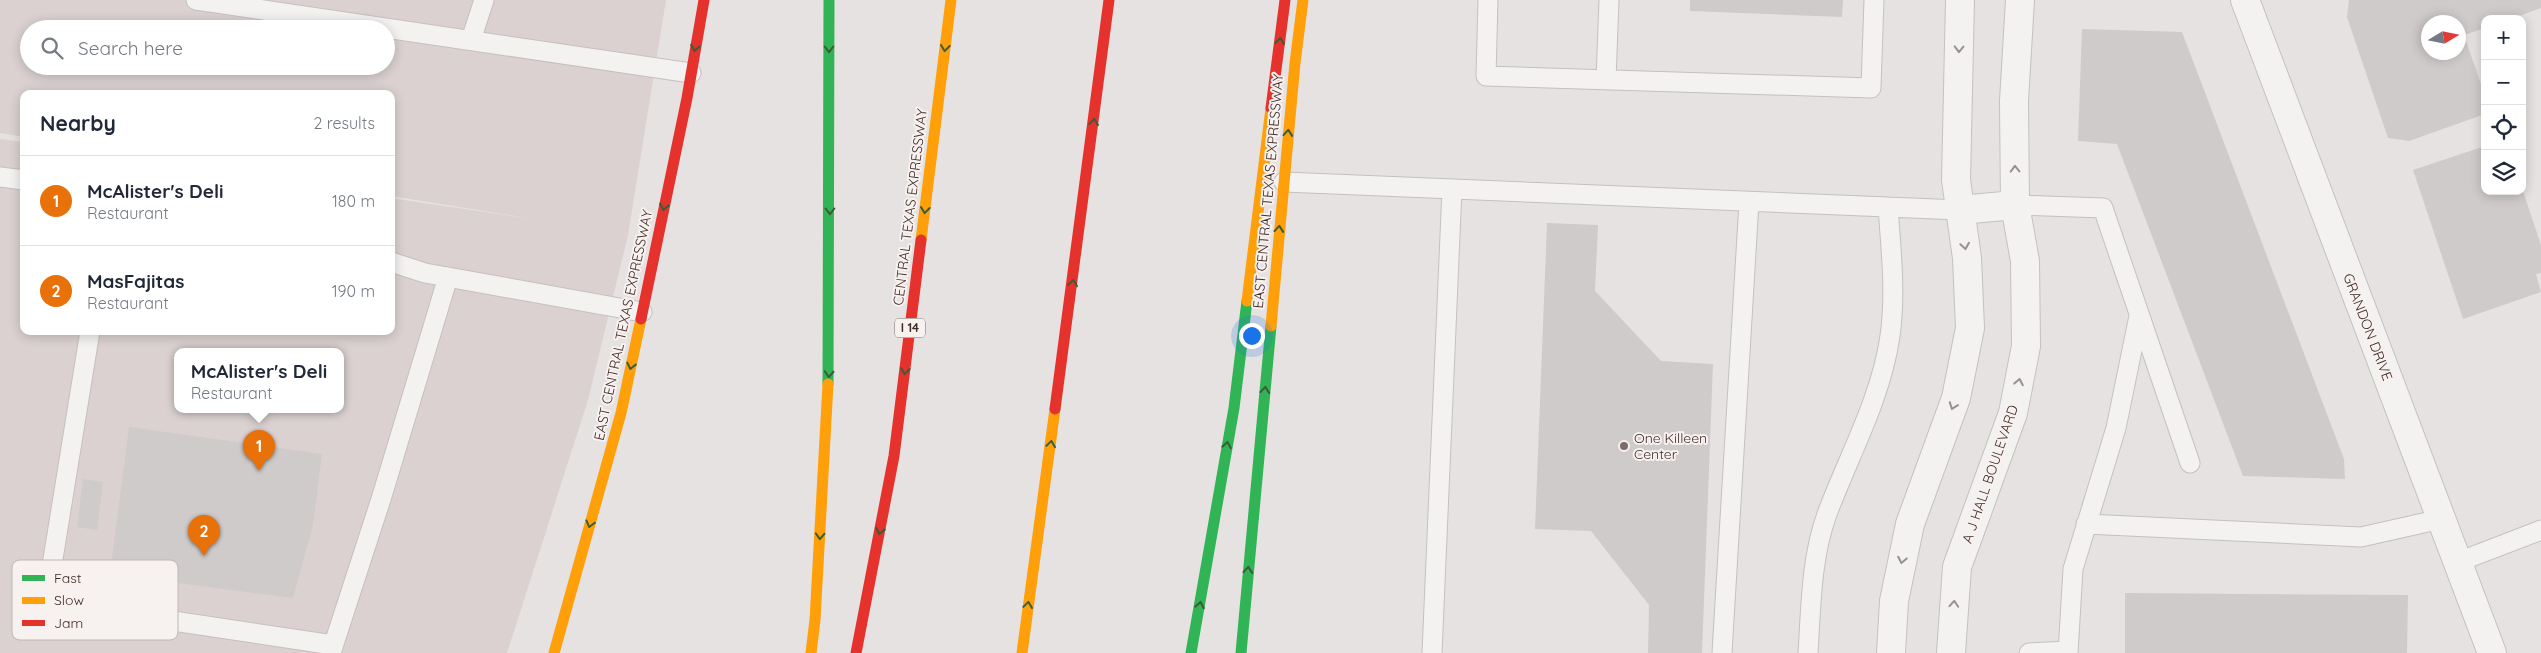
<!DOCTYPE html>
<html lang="en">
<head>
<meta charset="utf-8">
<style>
  :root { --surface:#fff; --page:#f2f2f3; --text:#1f2937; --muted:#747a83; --line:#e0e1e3; --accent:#7c3aed }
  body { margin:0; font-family:Quicksand,sans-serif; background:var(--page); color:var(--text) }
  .controls { position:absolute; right:15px; top:15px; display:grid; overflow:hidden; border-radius:10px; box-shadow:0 2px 12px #0003 }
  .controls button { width:45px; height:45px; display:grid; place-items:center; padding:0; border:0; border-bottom:1px solid var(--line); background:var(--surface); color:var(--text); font:25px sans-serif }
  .compass { position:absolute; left:2421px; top:15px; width:45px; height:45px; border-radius:50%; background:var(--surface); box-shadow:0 2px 12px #0003; rotate:80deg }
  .you { position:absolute; left:1251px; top:335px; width:18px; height:18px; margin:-12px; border:4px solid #fff; border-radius:50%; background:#1a73e8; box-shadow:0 0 0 8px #1a73e833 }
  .badge { display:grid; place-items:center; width:32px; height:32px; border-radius:50%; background:var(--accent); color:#fff; font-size:16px; font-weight:700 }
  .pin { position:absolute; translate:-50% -41px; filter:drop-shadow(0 1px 2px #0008) }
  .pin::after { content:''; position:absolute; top:26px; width:18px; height:15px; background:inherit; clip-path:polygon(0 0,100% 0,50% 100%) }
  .popup { position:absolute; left:174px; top:348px; width:170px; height:65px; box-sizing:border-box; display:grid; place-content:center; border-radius:10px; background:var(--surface); filter:drop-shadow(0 1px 4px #0005); font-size:16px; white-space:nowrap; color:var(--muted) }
  .popup b { font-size:19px; color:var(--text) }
  .popup::after { content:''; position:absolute; left:50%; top:100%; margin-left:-10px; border:10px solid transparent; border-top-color:var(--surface) }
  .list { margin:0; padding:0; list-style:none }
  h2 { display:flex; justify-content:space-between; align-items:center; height:65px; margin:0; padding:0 20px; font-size:21px }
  h2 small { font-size:16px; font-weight:400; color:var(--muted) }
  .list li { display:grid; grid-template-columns:32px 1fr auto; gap:15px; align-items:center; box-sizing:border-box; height:90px; padding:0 20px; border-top:1px solid var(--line) }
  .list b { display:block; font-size:19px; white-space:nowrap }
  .list p { margin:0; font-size:16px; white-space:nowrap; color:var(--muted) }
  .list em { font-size:16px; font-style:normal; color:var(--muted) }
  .icon { flex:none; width:28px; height:28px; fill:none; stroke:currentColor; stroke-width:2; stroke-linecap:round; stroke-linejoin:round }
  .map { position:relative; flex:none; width:2541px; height:653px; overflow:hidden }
  .search { position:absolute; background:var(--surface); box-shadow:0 2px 12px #0003; left:20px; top:20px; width:375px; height:55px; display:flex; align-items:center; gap:12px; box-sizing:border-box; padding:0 18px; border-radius:28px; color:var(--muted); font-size:19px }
  .panel { position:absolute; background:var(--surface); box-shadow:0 2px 12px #0003; left:20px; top:90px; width:375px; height:245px; border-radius:10px }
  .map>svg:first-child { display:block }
</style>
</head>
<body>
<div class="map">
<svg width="2541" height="653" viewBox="0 0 2541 653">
  <rect width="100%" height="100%" fill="#e7e2e2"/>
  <path fill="#dad1d0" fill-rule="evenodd" d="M0 0H666L628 235 588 400 507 653H0V139L24 142V331H391V198L546 221 391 196V94H24V137L0 133ZM29 29H386V66H29ZM178 352H340V410H178Z"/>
  <path fill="#cfcbca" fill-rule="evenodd" d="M1690 0H1843L1842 17 1690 11Z
    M2349 0H2541V8L2511 19H2485V28L2464 35 2485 96V114L2409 141 2388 138 2347 17ZM2428 22H2458V52H2428Z
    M2082 29 2182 32 2344 459 2345 479 2243 476 2117 144 2078 141Z
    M2485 146V191H2523L2541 245V273L2536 274 2541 292 2463 319 2413 170Z
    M1547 223 1598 225 1595 291 1661 361 1713 364 1702 653H1648L1649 605 1591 531 1535 529Z
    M129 427 322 454 313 525 293 598 110 574Z
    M83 479 103 482 97 530 77 527Z
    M2125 593 2408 595 2407 653H2125Z"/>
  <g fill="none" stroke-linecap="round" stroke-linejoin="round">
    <g stroke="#c5c0c0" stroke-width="21">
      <path id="lane" d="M196 0 691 73
        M1488 0 1486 76 1871 88 1874 0
        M471 40 484 0
        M1606 80 1609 0
        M0 177 24 180
        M1284 182 1960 210
        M2015 205 2103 208 2190 463
        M391 262 425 273 642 312
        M90 331 46 602 333 645
        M2086 524 2361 537 2441 519
        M2458 562 2541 530
        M331 653 382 496 448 277
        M1432 653 1452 189
        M1722 653 1749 202
        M1808 653C1811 607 1811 558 1827 514 1849 455 1881 399 1890 336 1896 293 1891 250 1888 207
        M2029 653 2068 651
        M2068 653 2073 569 2116 428 2139 316"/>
    </g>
    <g stroke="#c5c0c0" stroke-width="30">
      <path id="street" d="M2245 0 2492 653
        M1960 210 2015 205
        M1891 653 1894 601 1910 524 1956 398 1970 328 1967 258 1956 180 1960 0
        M1951 653 1957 567 2013 413 2026 346 2025 261 2015 205 2014 101 2020 0"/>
    </g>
    <use href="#lane" stroke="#f4f2f1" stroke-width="19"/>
    <use href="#street" stroke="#f4f2f1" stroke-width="28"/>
    <path stroke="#30b455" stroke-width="11" d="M828 384 829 0
      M1191 653 1234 408 1247 301
      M1241 653 1271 326"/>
    <path stroke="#ff9f0a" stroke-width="11" d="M921 240 951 0
      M1247 301 1271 108
      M1271 326 1295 63 1303 0
      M554 653 621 413 641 319
      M811 653 815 620 828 384
      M1022 653 1055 409"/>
    <path stroke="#e5322d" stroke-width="11" d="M1271 108 1285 0
      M641 319 687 98 704 0
      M1055 409 1109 0
      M856 653 894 456 921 240"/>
  </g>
  <defs><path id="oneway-chevron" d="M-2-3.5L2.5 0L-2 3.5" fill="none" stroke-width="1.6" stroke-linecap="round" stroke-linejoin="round" transform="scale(1.25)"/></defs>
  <g stroke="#3b5c38">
    <use href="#oneway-chevron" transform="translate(1280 41) rotate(-83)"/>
    <use href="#oneway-chevron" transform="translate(695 48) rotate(100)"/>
    <use href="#oneway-chevron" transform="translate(945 48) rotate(97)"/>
    <use href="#oneway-chevron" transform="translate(829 49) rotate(90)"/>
    <use href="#oneway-chevron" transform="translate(1094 122) rotate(-83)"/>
    <use href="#oneway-chevron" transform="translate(1288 133) rotate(-85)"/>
    <use href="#oneway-chevron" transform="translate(664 207) rotate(102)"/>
    <use href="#oneway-chevron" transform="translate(925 210) rotate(97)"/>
    <use href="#oneway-chevron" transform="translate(830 211) rotate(90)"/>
    <use href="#oneway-chevron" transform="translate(1279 229) rotate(-85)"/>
    <use href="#oneway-chevron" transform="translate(1073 283) rotate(-82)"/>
    <use href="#oneway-chevron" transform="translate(631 366) rotate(102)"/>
    <use href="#oneway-chevron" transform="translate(905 371) rotate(97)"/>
    <use href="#oneway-chevron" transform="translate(829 374) rotate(93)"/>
    <use href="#oneway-chevron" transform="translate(1265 390) rotate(-85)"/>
    <use href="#oneway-chevron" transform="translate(1051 444) rotate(-82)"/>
    <use href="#oneway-chevron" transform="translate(1227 445) rotate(-80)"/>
    <use href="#oneway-chevron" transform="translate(590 524) rotate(105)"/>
    <use href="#oneway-chevron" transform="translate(880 531) rotate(101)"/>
    <use href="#oneway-chevron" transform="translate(820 536) rotate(93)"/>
    <use href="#oneway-chevron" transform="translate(1248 570) rotate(-85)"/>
    <use href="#oneway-chevron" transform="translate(1028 605) rotate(-82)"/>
    <use href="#oneway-chevron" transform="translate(1200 605) rotate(-80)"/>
  </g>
  <g stroke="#9a908c">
    <use href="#oneway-chevron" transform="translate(1959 49) rotate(91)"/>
    <use href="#oneway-chevron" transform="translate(2015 169) rotate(-91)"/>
    <use href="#oneway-chevron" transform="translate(1965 246) rotate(81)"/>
    <use href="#oneway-chevron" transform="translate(2019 382) rotate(-79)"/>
    <use href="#oneway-chevron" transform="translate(1953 406) rotate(110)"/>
    <use href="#oneway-chevron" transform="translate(1902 560) rotate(101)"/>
    <use href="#oneway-chevron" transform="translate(1954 604) rotate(-86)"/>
  </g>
  <circle fill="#7b6c69" stroke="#f7f1f0" stroke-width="2" cx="1624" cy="446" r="5"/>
  <g text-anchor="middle" stroke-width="4" stroke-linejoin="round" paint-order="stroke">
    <rect fill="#f7f1f0" stroke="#786864" stroke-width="1" x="895" y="318.5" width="30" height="19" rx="4"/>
    <g font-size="12" font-weight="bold" fill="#412d28">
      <text x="910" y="332">I 14</text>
    </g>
    <g font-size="14" fill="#412d28" stroke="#f7f1f0">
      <text transform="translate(1268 191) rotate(-85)" y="5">EAST CENTRAL TEXAS EXPRESSWAY</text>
      <text transform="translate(910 207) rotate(-83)" y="5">CENTRAL TEXAS EXPRESSWAY</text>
      <text transform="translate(623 325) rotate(-78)" y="5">EAST CENTRAL TEXAS EXPRESSWAY</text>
      <text transform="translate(2368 327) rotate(69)" y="5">GRANDON DRIVE</text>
      <text transform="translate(1990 474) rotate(-71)" y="5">A J HALL BOULEVARD</text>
    </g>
    <g font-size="14" fill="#412d28" stroke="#f7f1f0" text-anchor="start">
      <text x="1634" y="443">One Killeen<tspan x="1634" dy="16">Center</tspan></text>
    </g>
  </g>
  <rect x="12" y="560" width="166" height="80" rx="8" fill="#f7f1f0" stroke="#c0b6b4" stroke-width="1"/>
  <rect x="22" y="575" width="23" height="6" fill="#30b455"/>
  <rect x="22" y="597" width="23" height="7" fill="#ff9f0a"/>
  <rect x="22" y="620" width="23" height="6" fill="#e5322d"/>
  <g font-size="14" fill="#412d28">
    <text x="54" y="583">Fast</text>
    <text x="54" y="605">Slow</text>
    <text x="54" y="628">Jam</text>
  </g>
</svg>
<div class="controls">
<button>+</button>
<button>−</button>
<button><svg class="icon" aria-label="locate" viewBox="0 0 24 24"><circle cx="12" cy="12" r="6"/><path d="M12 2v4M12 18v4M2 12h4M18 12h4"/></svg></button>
<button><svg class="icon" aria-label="layers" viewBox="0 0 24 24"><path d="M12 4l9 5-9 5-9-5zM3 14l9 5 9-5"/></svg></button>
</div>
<svg class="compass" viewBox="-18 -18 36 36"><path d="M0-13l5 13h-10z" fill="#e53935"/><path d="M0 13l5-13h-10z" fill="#747a83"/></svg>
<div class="you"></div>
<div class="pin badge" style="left:259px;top:471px;background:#e8710a">1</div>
<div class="popup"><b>McAlister's Deli</b>Restaurant</div>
<div class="pin badge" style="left:204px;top:556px;background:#e8710a">2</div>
<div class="search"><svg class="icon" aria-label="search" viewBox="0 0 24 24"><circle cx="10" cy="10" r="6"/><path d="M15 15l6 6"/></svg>Search here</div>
<section class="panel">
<h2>Nearby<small>2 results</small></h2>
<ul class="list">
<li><span class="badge" style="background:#e8710a">1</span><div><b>McAlister's Deli</b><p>Restaurant</p></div><em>180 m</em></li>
<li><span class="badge" style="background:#e8710a">2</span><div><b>MasFajitas</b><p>Restaurant</p></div><em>190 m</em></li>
</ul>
</section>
</div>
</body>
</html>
